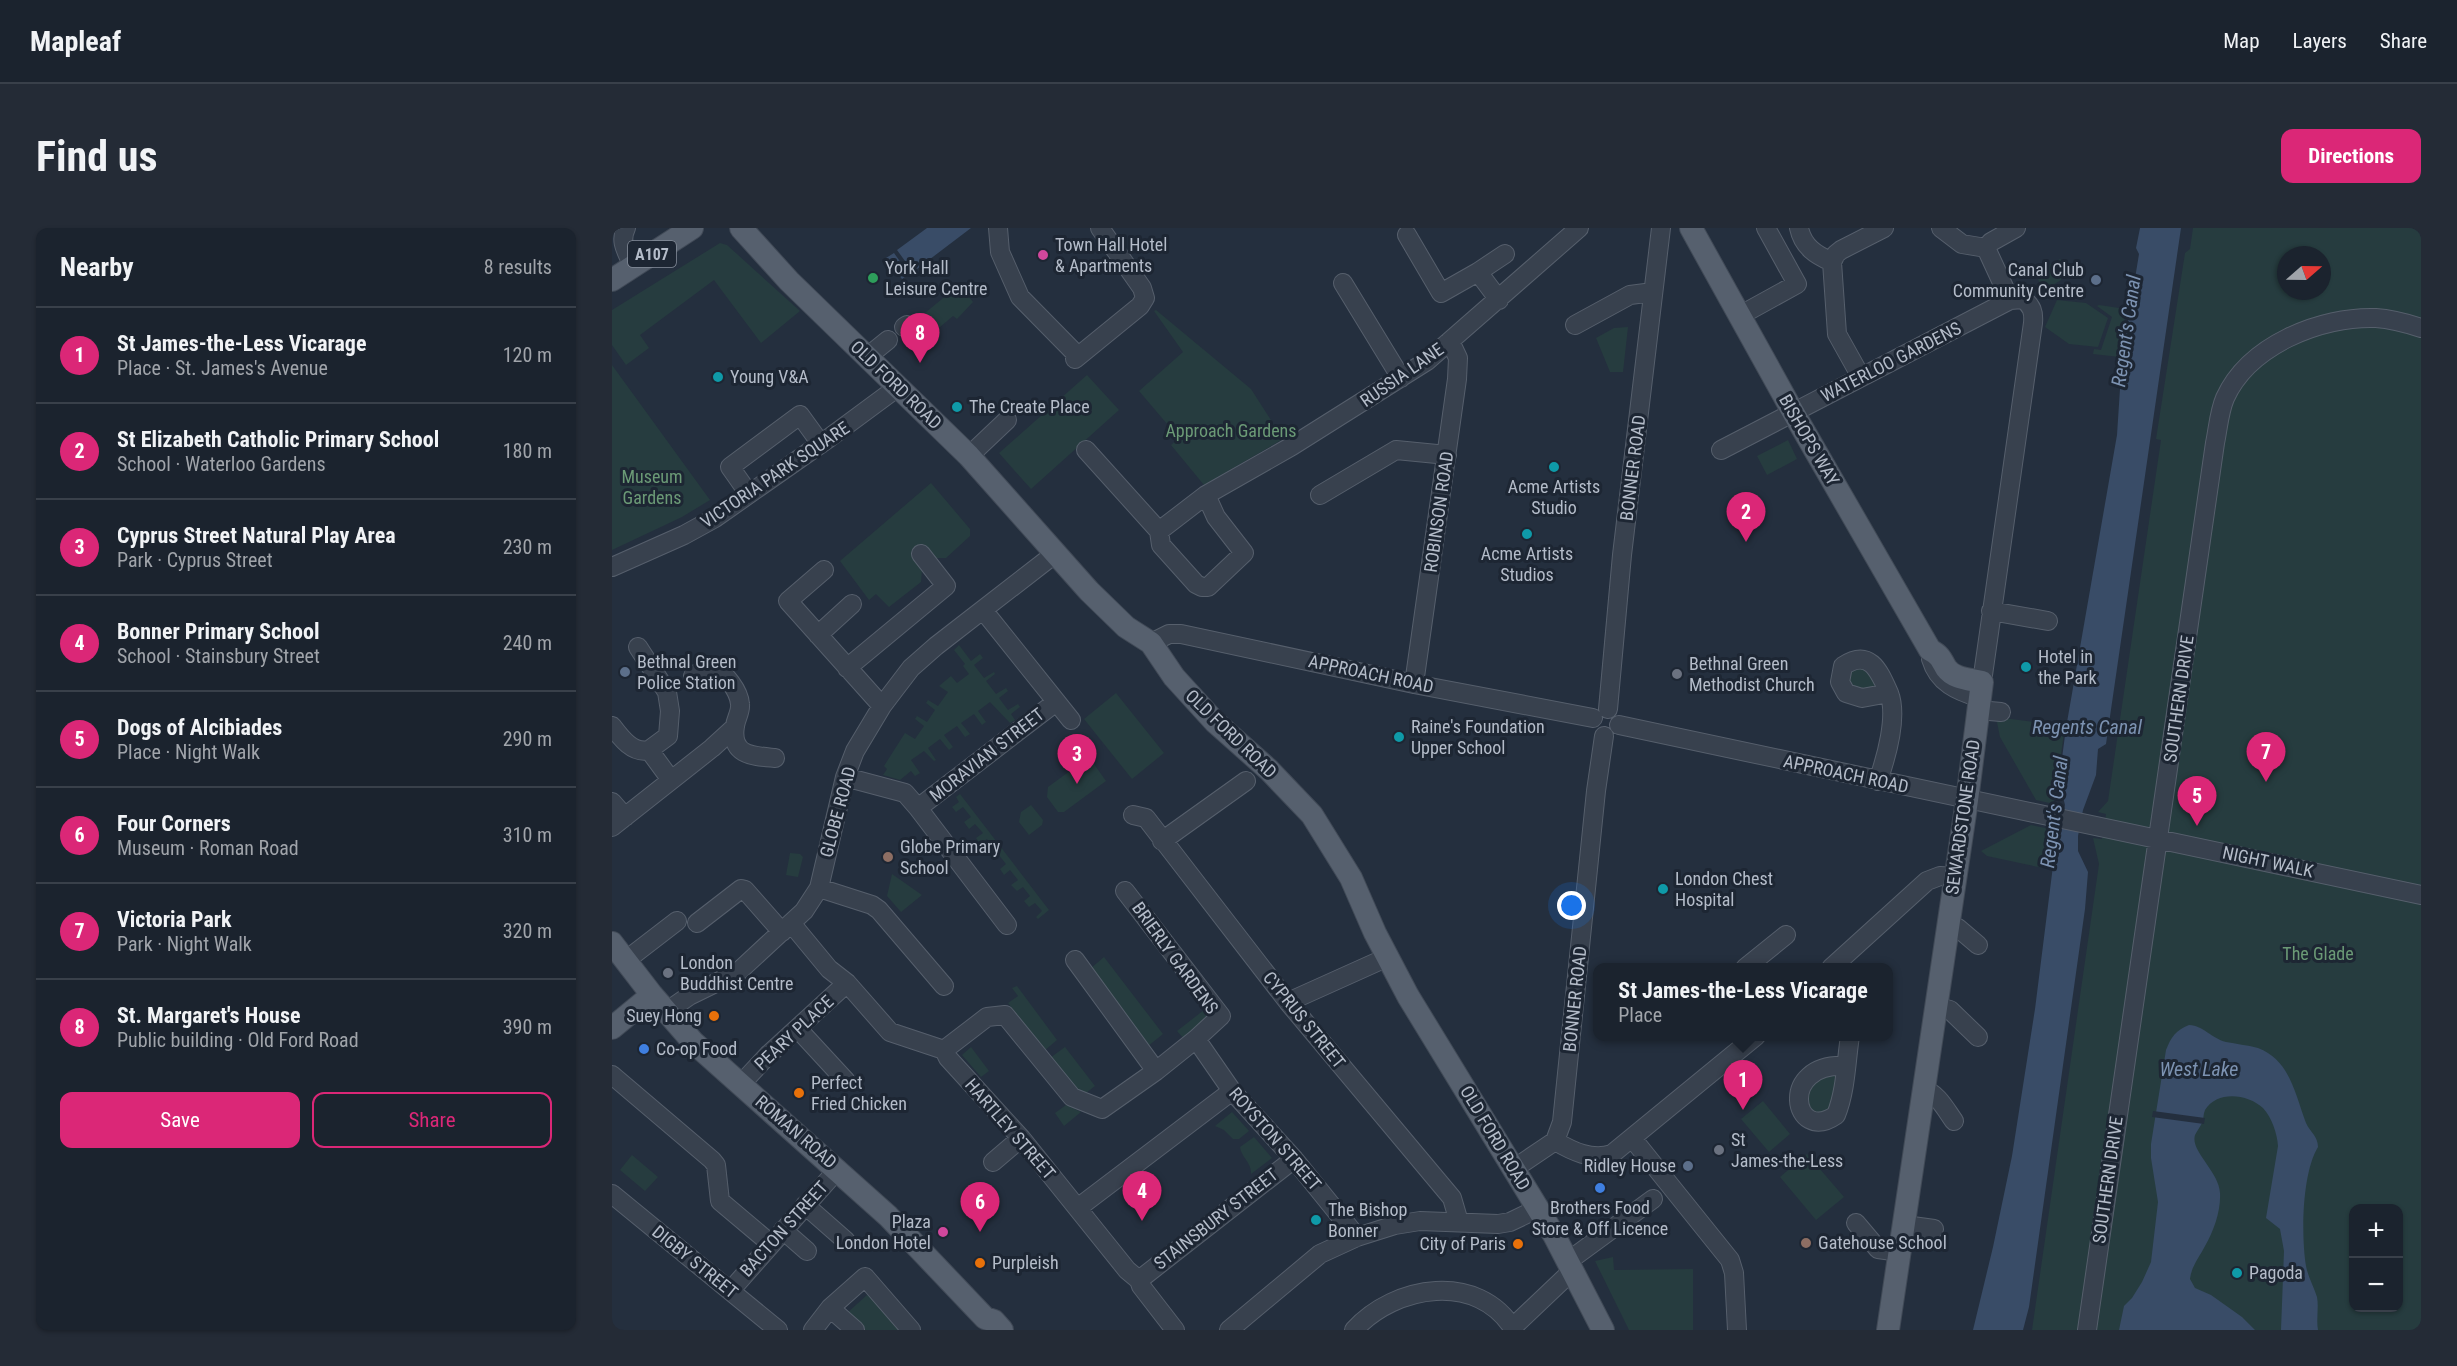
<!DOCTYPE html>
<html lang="en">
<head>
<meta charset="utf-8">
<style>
  :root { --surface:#1b232e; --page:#242b36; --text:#f1f3f6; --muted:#a0a4aa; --line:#39404a; --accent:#db2777 }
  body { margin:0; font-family:"Roboto Condensed",sans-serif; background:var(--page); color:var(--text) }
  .controls { position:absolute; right:18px; bottom:18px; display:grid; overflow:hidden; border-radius:12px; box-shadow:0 2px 4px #0004 }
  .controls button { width:54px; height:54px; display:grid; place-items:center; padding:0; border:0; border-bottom:2px solid var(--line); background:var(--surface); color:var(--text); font:30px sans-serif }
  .compass { position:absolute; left:1665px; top:18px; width:54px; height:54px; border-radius:50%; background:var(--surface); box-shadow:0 2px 4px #0004; rotate:70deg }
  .you { position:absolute; left:960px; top:678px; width:21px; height:21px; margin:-15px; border:4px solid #fff; border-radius:50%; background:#1a73e8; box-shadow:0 0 0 9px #1a73e833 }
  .badge { display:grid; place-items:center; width:39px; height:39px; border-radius:50%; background:var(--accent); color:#fff; font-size:20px; font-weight:700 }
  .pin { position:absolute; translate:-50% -50px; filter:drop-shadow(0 2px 3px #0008) }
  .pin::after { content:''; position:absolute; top:32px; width:21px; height:18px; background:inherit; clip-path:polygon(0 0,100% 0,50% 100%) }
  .popup { position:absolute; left:981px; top:735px; width:300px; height:78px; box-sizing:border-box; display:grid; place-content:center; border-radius:12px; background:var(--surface); filter:drop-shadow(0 2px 4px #0005); font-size:20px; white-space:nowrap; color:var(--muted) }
  .popup b { font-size:22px; color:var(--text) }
  .popup::after { content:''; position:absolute; left:50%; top:100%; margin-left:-12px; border:12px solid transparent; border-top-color:var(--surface) }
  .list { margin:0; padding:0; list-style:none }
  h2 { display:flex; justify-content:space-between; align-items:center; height:78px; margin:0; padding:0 24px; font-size:26px }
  h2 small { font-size:20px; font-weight:400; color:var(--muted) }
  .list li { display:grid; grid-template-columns:39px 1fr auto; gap:18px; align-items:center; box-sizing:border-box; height:96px; padding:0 24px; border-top:2px solid var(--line) }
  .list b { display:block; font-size:22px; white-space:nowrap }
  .list p { margin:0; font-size:20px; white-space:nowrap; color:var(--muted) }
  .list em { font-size:20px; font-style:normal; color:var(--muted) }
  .actions { display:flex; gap:12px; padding:18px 24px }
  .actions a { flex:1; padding:14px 0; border:2px solid var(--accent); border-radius:12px; text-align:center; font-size:21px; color:var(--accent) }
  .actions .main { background:var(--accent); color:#fff }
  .map { position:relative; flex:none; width:1809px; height:1102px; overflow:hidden; border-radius:12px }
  header { display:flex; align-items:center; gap:36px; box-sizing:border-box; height:84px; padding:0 30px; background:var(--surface); border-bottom:2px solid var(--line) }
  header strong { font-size:28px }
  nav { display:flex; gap:33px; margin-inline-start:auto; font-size:21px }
  .intro { display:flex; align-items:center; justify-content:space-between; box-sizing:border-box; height:144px; padding:0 36px }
  h1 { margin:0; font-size:42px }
  .button { padding:15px 27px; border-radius:12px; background:var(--accent); color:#fff; font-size:21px; font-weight:700 }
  main { display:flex; gap:36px; padding:0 36px }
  aside { flex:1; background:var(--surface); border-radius:12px; box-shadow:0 2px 4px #0004 }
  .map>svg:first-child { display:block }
</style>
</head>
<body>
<header>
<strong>Mapleaf</strong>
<nav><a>Map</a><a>Layers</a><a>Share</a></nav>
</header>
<div class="intro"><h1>Find us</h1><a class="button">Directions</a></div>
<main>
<aside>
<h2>Nearby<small>8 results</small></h2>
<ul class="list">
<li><span class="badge">1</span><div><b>St James-the-Less Vicarage</b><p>Place · St. James's Avenue</p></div><em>120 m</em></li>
<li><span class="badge">2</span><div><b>St Elizabeth Catholic Primary School</b><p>School · Waterloo Gardens</p></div><em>180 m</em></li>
<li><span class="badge">3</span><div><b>Cyprus Street Natural Play Area</b><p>Park · Cyprus Street</p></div><em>230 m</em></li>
<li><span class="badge">4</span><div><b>Bonner Primary School</b><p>School · Stainsbury Street</p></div><em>240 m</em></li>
<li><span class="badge">5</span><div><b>Dogs of Alcibiades</b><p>Place · Night Walk</p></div><em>290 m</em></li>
<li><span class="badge">6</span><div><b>Four Corners</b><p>Museum · Roman Road</p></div><em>310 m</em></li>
<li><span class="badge">7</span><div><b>Victoria Park</b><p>Park · Night Walk</p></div><em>320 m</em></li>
<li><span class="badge">8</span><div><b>St. Margaret's House</b><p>Public building · Old Ford Road</p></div><em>390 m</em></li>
</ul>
<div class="actions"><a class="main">Save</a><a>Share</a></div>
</aside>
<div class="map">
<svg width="1809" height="1102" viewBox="0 0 1809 1102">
  <rect width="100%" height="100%" fill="#242f3e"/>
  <path fill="#263c3f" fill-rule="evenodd" d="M1581 0H1809V1102H1420L1487 636 1481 610 1490 611 1494 586 1486 584 1496 573 1549 212 1544 211 1573 25 1578 21ZM1674 27H1710V63H1674ZM1742 980H1786V1080H1742Z
    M108 15 115 17 188 83 149 115 102 52 28 107 37 120 14 137 0 117V82Z
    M1448 31 1451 34 1449 52 1431 63 1423 44Z
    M347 57 361 74 345 91 341 88 315 110 302 94Z
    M1445 72 1474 75 1496 90 1486 119 1457 116 1433 99Z
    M1487 77 1514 81 1508 129 1481 126 1482 121 1489 122 1500 89 1485 78Z
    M544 82 639 161 671 211 592 257 559 217 567 210 527 163 571 124 542 83Z
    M1016 99 1011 144H998L984 110 1002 100Z
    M0 137 98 272 70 289 0 322Z
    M475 147 507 182 419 261 387 225Z
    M1176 212 1185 231 1155 247 1145 228Z
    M319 255 358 301V308L334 330H322L310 341 309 354 277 379 264 366 257 372 228 333Z
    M347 417 359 433 368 426 371 430 362 437 372 450 382 444 383 446 374 453 384 466 394 460 396 463 387 470 396 482 406 476 408 479 399 486 403 492 398 495 378 474 366 483 374 494 370 497 362 486 349 495 358 506 353 509 345 498 332 507 341 519 337 522 328 511 316 520 324 532 322 533 312 523 299 532 308 545 303 548 299 543 288 552 271 547 275 541 272 538 293 505 303 511 312 498 303 491 305 488 315 494 323 482 314 475 316 472 326 478 336 464 327 458 339 448 345 455 357 446 351 438 353 436 342 422Z
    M1252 437 1266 457 1256 462 1238 460 1236 444Z
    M504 465 552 525 520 551 472 491Z
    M1384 489 1453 498 1442 576 1424 572 1388 509Z
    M477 529 494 553 452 584H446L435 569 436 559Z
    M348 566 437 682 426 691 424 689 430 683 423 675 417 679 412 673 418 668 411 659 405 663 399 657 406 652 398 642 392 647 388 641 394 636 386 626 380 631 376 626 382 621 375 611 368 616 364 610 371 605 363 596 357 601 352 594 359 589 351 579 344 584 340 579 347 574 344 569Z
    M419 577 431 592 430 597 417 607 407 594 409 584Z
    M1419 597 1438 601 1431 640 1375 628 1369 623Z
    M178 625 188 626 191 629 186 649 174 647Z
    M280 646 310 667 289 684 275 668Z
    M492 729 551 806 536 818 478 741Z
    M405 758 445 812 432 823 396 775 406 768 400 760Z
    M592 782 597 790 572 811 565 803Z
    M359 819 377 843 369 849 350 827Z
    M453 819 483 858 474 865 464 863 438 830Z
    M1226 846 1221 880 1205 888 1193 874 1195 864 1205 850Z
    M1151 873 1178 906 1157 924 1129 891Z
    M454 877 469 884 452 898 443 885Z
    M620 884 637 903 627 911H621L612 902 603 898Z
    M642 909 660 930 639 946C640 935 629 929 628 919Z
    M1195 926 1232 969 1204 992 1168 949Z
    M20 927 46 949 33 963 8 942Z
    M1001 1029 1002 1042 1081 1041V1102H1017L983 1033Z
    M255 1067 259 1069 292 1102H252L234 1086Z"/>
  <path fill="#394c67" d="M315 0H359L301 44 285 22Z
    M1528 0H1569L1494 516 1486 521 1484 547 1471 582 1466 608V623L1476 644 1473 681 1417 1079 1411 1102H1361L1381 1019 1400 928 1423 781 1445 606 1453 577 1447 553 1454 500 1505 207 1510 130 1527 26 1524 20Z
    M282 25 297 46 290 51 274 30Z
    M1577 797C1592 798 1599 810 1614 814 1624 816 1635 817 1646 820 1678 832 1683 866 1694 895 1698 904 1706 908 1706 919 1690 945 1689 1007 1694 1038 1696 1049 1702 1059 1705 1069 1707 1080 1704 1091 1706 1102H1669L1672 1023 1668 1001 1654 990 1666 918C1665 905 1660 890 1651 880 1636 866 1605 862 1593 882 1591 886 1592 891 1590 895 1588 899 1585 903 1583 907 1578 923 1607 943 1608 965 1609 982 1602 1003 1593 1018 1588 1028 1579 1039 1578 1051L1583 1060 1599 1067 1630 1089 1643 1102H1507L1512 1078 1520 1070 1530 1054 1539 1034 1546 974 1539 930V916L1554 822C1559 809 1564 802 1577 797Z"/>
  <path fill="#242f3e" d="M1541 883 1593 890 1592 896 1540 889Z"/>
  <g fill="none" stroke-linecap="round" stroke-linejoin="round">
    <g stroke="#565f6c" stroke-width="20">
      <path id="minor" d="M14 0C7 14 15 24 21 38
        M386 0 388 24 408 69 466 128
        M1187 0C1191 19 1204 27 1220 34
        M1329 0 1350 16 1374 20
        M795 7 829 65 866 44 887 72
        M1374 20 1398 72
        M1374 20 1379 14 1404 0
        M866 44 893 26
        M731 55 789 150
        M1127 88 1185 56 1154 0
        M963 97 1018 67 1041 64
        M292 99 295 97
        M255 129 276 112
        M463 131 528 78 533 70 530 60 488 0
        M1249 149 1225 106 1220 34 1224 26 1229 22 1272 0
        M474 222 547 303
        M1109 222 1398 72 1411 71C1420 78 1422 84 1421 95L1370 454
        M357 228 395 192
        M137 266 118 239 188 187 209 216
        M594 267 604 289 632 325 596 359H590L584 356 549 317 547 303 594 267 680 218 815 133 967 0
        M708 267 784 222 835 227
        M0 339 72 307 103 290 217 210 286 159
        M212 342 176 373 270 478
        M371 382 459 492
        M1379 383 1436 393
        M206 407 240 376
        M539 415 557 406H569L802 456 981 490
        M26 419 55 464 58 483 56 508 37 522
        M1319 431C1326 455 1345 463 1368 470
        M235 440 334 358 309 326
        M81 448 94 440 102 438C113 446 127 462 128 476 129 484 124 490 123 498 118 528 141 528 163 530
        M802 456 845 151 846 130 838 113
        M996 481 1010 327 1049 0
        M1366 482 1389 484
        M1007 497 1809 667
        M0 498C9 510 21 526 37 522L59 552
        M233 549 293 565 306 580 395 697
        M1266 553C1274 530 1286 488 1277 465L1250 470 1234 465 1228 454 1231 438C1258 420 1267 443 1277 465
        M0 574 13 589
        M306 580 444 474
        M521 587 534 590 676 774 840 970 847 994
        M0 599 100 520 123 499
        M550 613 634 553
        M207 660 260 677 267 682 332 758
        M513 663 609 788 584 811 544 843
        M85 695 129 661 133 662 170 704
        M179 695 217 741 235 755 278 804 332 822
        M1335 698 1346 700 1366 717
        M13 733 65 693
        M1133 740 1174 707
        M1219 740 1315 653 1328 648 1342 649
        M676 774 776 729
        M1324 778 1338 782 1366 809
        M54 784 77 768 126 744 192 683 207 660 233 549 243 523 270 478 299 440 324 418 444 325
        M186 801 234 853
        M584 811 620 863 682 931 745 1009
        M332 822 375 789 393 787 460 869 490 881 544 843 463 732
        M332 822 336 830 409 910 515 1042 527 1052
        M1234 838C1165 834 1181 917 1224 887 1234 862 1234 834 1238 808
        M0 847 100 932 104 937 108 973 159 1016
        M129 856 156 827 235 755
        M1311 862C1325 864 1334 882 1342 893
        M1020 910 1118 1032 1122 1045 1125 1102
        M943 913C960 923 980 933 1000 926L1144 808
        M381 934 409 910
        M903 940 943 913 950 894 984 563 992 508
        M0 966 166 1102
        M193 977 234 1013
        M467 979 620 863
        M1244 995 1266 1021 1288 1024
        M1293 997 1322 1001
        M171 1002 195 1023
        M955 1034 1041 971
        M527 1052 682 931
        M527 1052 529 1058 563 1102
        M119 1062 226 941
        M218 1080 243 1102
        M901 1099 960 1043
        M201 1102 218 1080 253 1049 299 1102
        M617 1102 708 1026 745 1009 783 997 808 993 886 996 898 994 925 981
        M742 1102C783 1057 866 1043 902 1102
        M1475 1102 1603 215C1606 201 1607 184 1613 170 1637 117 1709 88 1764 90 1780 91 1794 95 1809 100"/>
    </g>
    <g stroke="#414a57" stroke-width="24">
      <path id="major" d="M129 0 177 53 357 228 477 363 514 399 539 415 562 449 603 494 657 542 700 587 739 650 763 705 796 768 942 1007 991 1102
        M1079 0 1181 184 1318 422C1328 427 1329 431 1334 440 1342 451 1357 451 1370 454L1355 572 1276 1102
        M0 52 80 0
        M0 715 40 767 81 814 276 988 373 1090 382 1093 390 1102
        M0 800 40 767"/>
    </g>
    <use href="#minor" stroke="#38414e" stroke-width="18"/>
    <use href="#major" stroke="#56606e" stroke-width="22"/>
  </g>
  <g fill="#d1479c" stroke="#1d2633" stroke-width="2">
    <circle cx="431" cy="27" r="6"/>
    <circle cx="331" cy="1004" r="6"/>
  </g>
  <circle fill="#2e9e5b" stroke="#1d2633" stroke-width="2" cx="261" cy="50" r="6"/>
  <g fill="#5c6f8a" stroke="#1d2633" stroke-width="2">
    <circle cx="1484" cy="52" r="6"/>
    <circle cx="13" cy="444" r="6"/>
    <circle cx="1076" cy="938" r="6"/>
  </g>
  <g fill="#0f9aa8" stroke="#1d2633" stroke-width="2">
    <circle cx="106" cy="149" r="6"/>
    <circle cx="345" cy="179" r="6"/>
    <circle cx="942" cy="239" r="6"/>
    <circle cx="915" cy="306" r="6"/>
    <circle cx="1414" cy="439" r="6"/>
    <circle cx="787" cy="509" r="6"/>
    <circle cx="1051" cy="661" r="6"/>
    <circle cx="704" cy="992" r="6"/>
    <circle cx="1625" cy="1045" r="6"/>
  </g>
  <g fill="#6b7280" stroke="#1d2633" stroke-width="2">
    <circle cx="1065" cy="446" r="6"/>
    <circle cx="56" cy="745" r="6"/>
    <circle cx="1107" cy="922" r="6"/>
  </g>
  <g fill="#8d6e63" stroke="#1d2633" stroke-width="2">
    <circle cx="276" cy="629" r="6"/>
    <circle cx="1194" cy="1015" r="6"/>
  </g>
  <g fill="#e8710a" stroke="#1d2633" stroke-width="2">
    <circle cx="102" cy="788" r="6"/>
    <circle cx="187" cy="865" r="6"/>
    <circle cx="906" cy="1016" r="6"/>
    <circle cx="368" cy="1035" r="6"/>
  </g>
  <g fill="#3f7fe0" stroke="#1d2633" stroke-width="2">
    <circle cx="32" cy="821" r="6"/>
    <circle cx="988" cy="960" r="6"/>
  </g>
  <g text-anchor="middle" stroke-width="6" stroke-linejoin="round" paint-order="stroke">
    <rect fill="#1d2633" stroke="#878f9c" stroke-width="1.5" x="16" y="13" width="48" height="26" rx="4.5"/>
    <g font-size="16" font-weight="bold" fill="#b4bcc9">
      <text x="40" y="32">A107</text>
    </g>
    <g font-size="18" fill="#b4bcc9" stroke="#1d2633" text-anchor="start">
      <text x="443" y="23">Town Hall Hotel<tspan x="443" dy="21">&amp; Apartments</tspan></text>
      <text x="273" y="46">York Hall<tspan x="273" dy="21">Leisure Centre</tspan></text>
      <text x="1472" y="48" text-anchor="end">Canal Club<tspan x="1472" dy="21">Community Centre</tspan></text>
      <text x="118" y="155">Young V&amp;A</text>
      <text x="357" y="185">The Create Place</text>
      <text x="942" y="265" text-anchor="middle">Acme Artists<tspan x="942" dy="21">Studio</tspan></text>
      <text x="915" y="332" text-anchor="middle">Acme Artists<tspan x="915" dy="21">Studios</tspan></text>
      <text x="1426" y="435">Hotel in<tspan x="1426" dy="21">the Park</tspan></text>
      <text x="25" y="440">Bethnal Green<tspan x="25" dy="21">Police Station</tspan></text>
      <text x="1077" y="442">Bethnal Green<tspan x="1077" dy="21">Methodist Church</tspan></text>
      <text x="799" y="505">Raine's Foundation<tspan x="799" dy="21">Upper School</tspan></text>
      <text x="288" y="625">Globe Primary<tspan x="288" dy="21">School</tspan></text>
      <text x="1063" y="657">London Chest<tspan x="1063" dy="21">Hospital</tspan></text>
      <text x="68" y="741">London<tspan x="68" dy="21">Buddhist Centre</tspan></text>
      <text x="90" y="794" text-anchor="end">Suey Hong</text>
      <text x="44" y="827">Co-op Food</text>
      <text x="199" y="861">Perfect<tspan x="199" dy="21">Fried Chicken</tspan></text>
      <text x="1119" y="918">St<tspan x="1119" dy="21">James-the-Less</tspan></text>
      <text x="1064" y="944" text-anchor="end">Ridley House</text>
      <text x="988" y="986" text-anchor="middle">Brothers Food<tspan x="988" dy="21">Store &amp; Off Licence</tspan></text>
      <text x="716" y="988">The Bishop<tspan x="716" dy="21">Bonner</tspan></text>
      <text x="319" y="1000" text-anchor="end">Plaza<tspan x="319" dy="21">London Hotel</tspan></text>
      <text x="1206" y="1021">Gatehouse School</text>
      <text x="894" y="1022" text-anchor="end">City of Paris</text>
      <text x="380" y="1041">Purpleish</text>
      <text x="1637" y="1051">Pagoda</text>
    </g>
    <g font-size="18" fill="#b4bcc9" stroke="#1d2633">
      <text transform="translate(1279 134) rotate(-27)" y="6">WATERLOO GARDENS</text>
      <text transform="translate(790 147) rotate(-35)" y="6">RUSSIA LANE</text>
      <text transform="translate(284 157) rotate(44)" y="6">OLD FORD ROAD</text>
      <text transform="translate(1197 212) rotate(60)" y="6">BISHOPS WAY</text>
      <text transform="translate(1021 240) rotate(-83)" y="6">BONNER ROAD</text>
      <text transform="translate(163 247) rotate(-34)" y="6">VICTORIA PARK SQUARE</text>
      <text transform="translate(827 284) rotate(-82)" y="6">ROBINSON ROAD</text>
      <text transform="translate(759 446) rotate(12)" y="6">APPROACH ROAD</text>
      <text transform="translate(1567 471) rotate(-82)" y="6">SOUTHERN DRIVE</text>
      <text transform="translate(619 506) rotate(44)" y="6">OLD FORD ROAD</text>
      <text transform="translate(375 527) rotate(-38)" y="6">MORAVIAN STREET</text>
      <text transform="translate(1234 546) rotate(12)" y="6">APPROACH ROAD</text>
      <text transform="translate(226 584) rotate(-75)" y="6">GLOBE ROAD</text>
      <text transform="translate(1351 589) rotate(-82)" y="6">SEWARDSTONE ROAD</text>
      <text transform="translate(1656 634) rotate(12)" y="6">NIGHT WALK</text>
      <text transform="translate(563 730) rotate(54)" y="6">BRIERLY GARDENS</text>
      <text transform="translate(963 771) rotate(-84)" y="6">BONNER ROAD</text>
      <text transform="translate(692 792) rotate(51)" y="6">CYPRUS STREET</text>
      <text transform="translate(182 805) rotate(-43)" y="6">PEARY PLACE</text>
      <text transform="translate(398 901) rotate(49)" y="6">HARTLEY STREET</text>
      <text transform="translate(184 904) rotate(41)" y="6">ROMAN ROAD</text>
      <text transform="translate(883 910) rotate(59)" y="6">OLD FORD ROAD</text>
      <text transform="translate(663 911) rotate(49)" y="6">ROYSTON STREET</text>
      <text transform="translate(1496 952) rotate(-82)" y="6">SOUTHERN DRIVE</text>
      <text transform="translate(604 991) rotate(-38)" y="6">STAINSBURY STREET</text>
      <text transform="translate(172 1001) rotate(-48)" y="6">BACTON STREET</text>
      <text transform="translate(83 1034) rotate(39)" y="6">DIGBY STREET</text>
    </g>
    <g font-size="18" fill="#6b9a76" stroke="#1d2633">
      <text x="619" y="209">Approach Gardens</text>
      <text x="40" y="255">Museum<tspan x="40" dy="21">Gardens</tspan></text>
      <text x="1706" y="732">The Glade</text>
    </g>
    <g font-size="20" font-style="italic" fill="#7c92b1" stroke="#1d2633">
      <text transform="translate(1514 103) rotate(-82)" y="7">Regent's Canal</text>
      <text x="1475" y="506">Regents Canal</text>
      <text transform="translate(1442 584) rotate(-83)" y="7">Regent's Canal</text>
      <text x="1587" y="848">West Lake</text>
    </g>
  </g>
</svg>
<div class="controls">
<button>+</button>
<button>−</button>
</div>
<svg class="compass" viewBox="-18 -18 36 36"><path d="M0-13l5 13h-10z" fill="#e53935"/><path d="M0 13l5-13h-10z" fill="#a0a4aa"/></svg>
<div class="you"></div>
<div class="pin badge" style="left:1131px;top:882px">1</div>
<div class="popup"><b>St James-the-Less Vicarage</b>Place</div>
<div class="pin badge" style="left:1134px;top:314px">2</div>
<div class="pin badge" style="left:465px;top:556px">3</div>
<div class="pin badge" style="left:530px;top:993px">4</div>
<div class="pin badge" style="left:1585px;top:598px">5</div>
<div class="pin badge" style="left:368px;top:1004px">6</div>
<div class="pin badge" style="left:1654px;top:554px">7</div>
<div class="pin badge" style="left:308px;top:135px">8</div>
</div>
</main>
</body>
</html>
